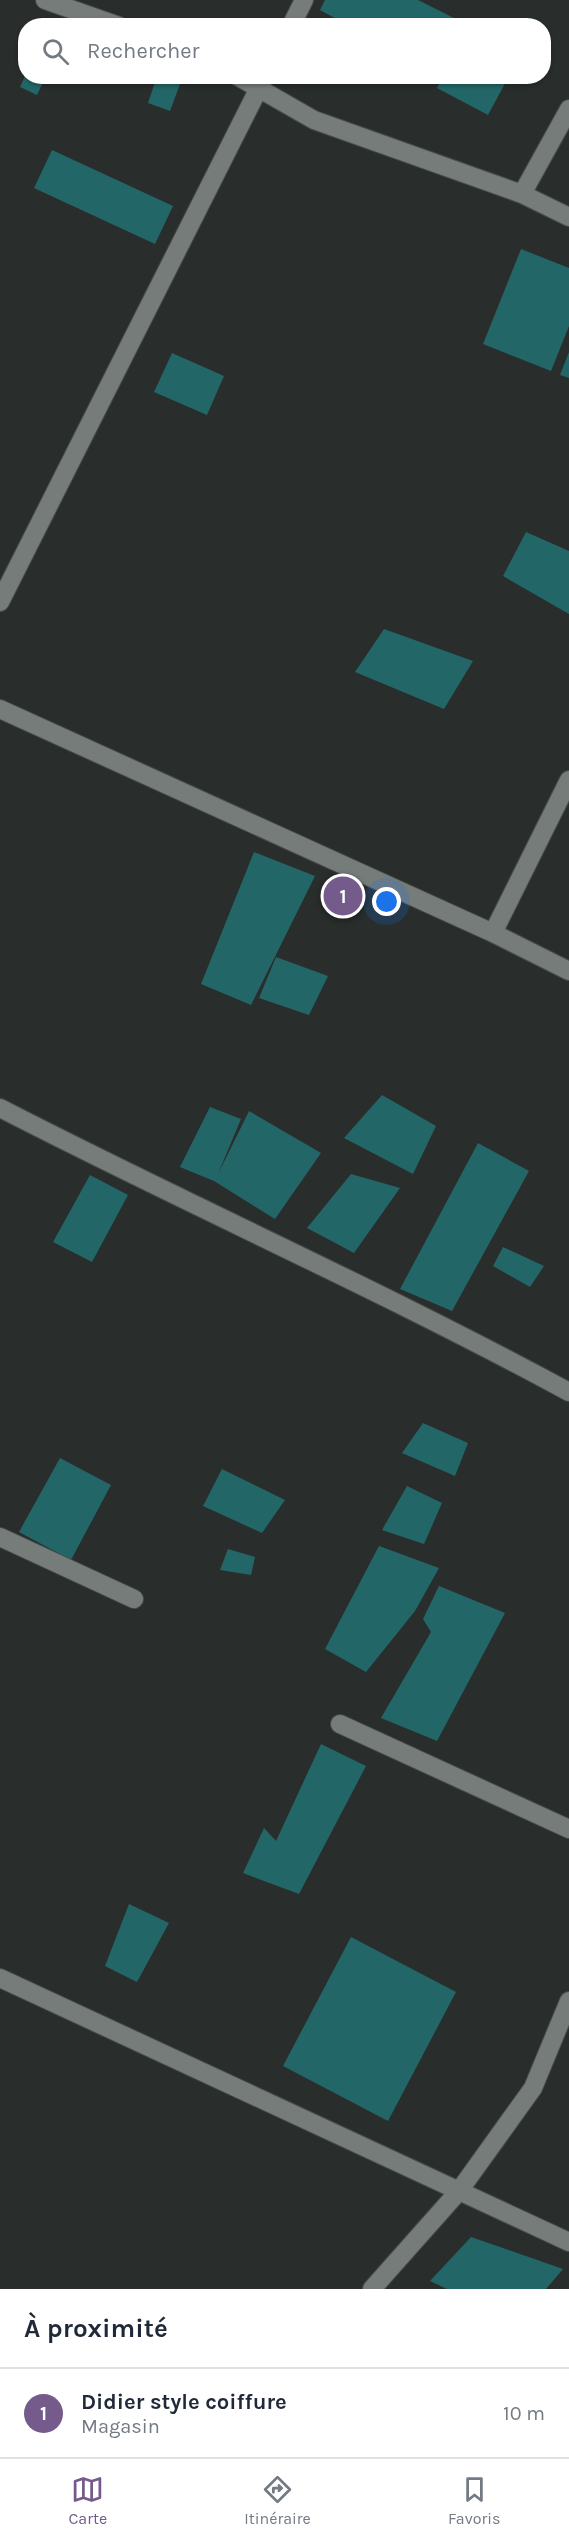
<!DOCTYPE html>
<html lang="fr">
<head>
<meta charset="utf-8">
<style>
  :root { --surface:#fff; --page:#f6f6f7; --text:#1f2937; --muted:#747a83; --line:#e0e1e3; --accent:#745b8c }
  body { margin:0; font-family:Karla,sans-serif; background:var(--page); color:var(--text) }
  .you { position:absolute; left:387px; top:902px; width:21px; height:21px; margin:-15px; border:4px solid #fff; border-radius:50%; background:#1a73e8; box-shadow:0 0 0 9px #1a73e833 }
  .badge { display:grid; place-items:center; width:39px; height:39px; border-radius:50%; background:var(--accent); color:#fff; font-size:20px; font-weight:700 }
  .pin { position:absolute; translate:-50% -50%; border:3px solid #fff; box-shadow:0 2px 6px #0006 }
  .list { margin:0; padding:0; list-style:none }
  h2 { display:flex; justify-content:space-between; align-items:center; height:78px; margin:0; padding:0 24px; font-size:26px }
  h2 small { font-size:20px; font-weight:400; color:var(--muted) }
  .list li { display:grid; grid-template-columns:39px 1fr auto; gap:18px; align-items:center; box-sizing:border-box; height:90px; padding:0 24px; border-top:2px solid var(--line) }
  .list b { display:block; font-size:22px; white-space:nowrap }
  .list p { margin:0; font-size:20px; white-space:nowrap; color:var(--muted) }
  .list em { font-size:20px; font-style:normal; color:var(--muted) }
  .icon { flex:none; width:33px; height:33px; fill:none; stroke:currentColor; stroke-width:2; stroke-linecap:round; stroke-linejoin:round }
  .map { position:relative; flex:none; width:569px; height:2289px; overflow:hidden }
  .search { position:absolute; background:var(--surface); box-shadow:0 2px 4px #0004; left:18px; right:18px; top:18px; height:66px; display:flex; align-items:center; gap:15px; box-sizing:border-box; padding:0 21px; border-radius:24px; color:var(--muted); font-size:22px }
  .sheet { height:168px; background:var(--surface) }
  nav { display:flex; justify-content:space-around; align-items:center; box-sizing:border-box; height:84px; border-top:2px solid var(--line); background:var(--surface); font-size:16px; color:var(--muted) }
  nav a { display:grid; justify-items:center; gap:3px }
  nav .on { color:var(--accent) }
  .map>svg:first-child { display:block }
</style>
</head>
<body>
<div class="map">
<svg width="569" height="2289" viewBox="0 0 569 2289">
  <rect width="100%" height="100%" fill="#292e2c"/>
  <path fill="#236667" d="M325 0H418L462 22 460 26H349L320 10Z
    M25 76H46L37 95 20 87Z
    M157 76H183L170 111 148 103Z
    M443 76H509L488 115 437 88Z
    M52 150 173 206 155 244 34 188Z
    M521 249 569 268V326L551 371 483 344Z
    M569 352V378L560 375Z
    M172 353 224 376 207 415 154 392Z
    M526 532 569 551V614L503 576Z
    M384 629 473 661 444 709 355 672Z
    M254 852 315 876 251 1005 201 984Z
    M276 957 328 976 309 1015 259 998Z
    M382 1095 436 1126 413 1174 344 1138Z
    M210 1107 241 1119 218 1174 249 1111 321 1153 275 1219 214 1181 180 1167Z
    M478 1143 529 1171 452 1311 400 1289Z
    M351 1174 400 1188 354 1253 307 1228Z
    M90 1175 128 1195 92 1262 53 1242Z
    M503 1247 544 1266 530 1287 493 1266Z
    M423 1423 468 1443 455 1476 402 1453Z
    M60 1458 111 1485 71 1560 19 1532Z
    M222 1469 285 1500 262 1533 203 1506Z
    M407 1486 442 1503 424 1544 382 1530Z
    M379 1546 439 1568 415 1611 366 1672 325 1649Z
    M228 1549 255 1557 251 1575 220 1570Z
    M439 1586 505 1613 437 1741 381 1718 431 1632 423 1619Z
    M321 1744 366 1766 299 1894 243 1873 264 1828 276 1841Z
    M129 1904 169 1923 137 1982 105 1966Z
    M351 1937 456 1992 388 2121 283 2066Z
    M471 2237 563 2269 546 2289H447L430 2281Z"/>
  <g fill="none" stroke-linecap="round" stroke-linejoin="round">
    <g stroke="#484c4a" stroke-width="20">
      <path id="minor" d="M45 0 119 26
        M291 26 304 0
        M237 76 314 120 522 194 569 217
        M522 194 569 109
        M0 602 265 76
        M0 709 493 933 569 971
        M493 933 569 780
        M0 1108C188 1205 383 1291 569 1392
        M0 1537 134 1599
        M340 1724 569 1829
        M0 1978 569 2242
        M372 2289 459 2191 533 2088 569 2001"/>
    </g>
    <use href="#minor" stroke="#767c79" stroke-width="18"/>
  </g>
</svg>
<div class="you"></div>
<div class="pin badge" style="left:343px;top:896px">1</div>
<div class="search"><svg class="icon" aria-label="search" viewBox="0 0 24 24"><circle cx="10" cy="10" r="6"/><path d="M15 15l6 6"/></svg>Rechercher</div>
</div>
<section class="sheet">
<h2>À proximité<small></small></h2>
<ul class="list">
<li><span class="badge">1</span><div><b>Didier style coiffure</b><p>Magasin</p></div><em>10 m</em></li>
</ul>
</section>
<nav>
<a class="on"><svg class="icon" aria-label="map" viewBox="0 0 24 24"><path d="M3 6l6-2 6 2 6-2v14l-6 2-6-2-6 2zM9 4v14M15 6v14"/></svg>Carte</a>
<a><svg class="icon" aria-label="directions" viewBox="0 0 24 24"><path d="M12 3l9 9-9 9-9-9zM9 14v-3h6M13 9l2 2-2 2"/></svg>Itinéraire</a>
<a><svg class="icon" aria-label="saved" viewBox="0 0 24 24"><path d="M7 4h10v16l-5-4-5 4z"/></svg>Favoris</a>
</nav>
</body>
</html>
